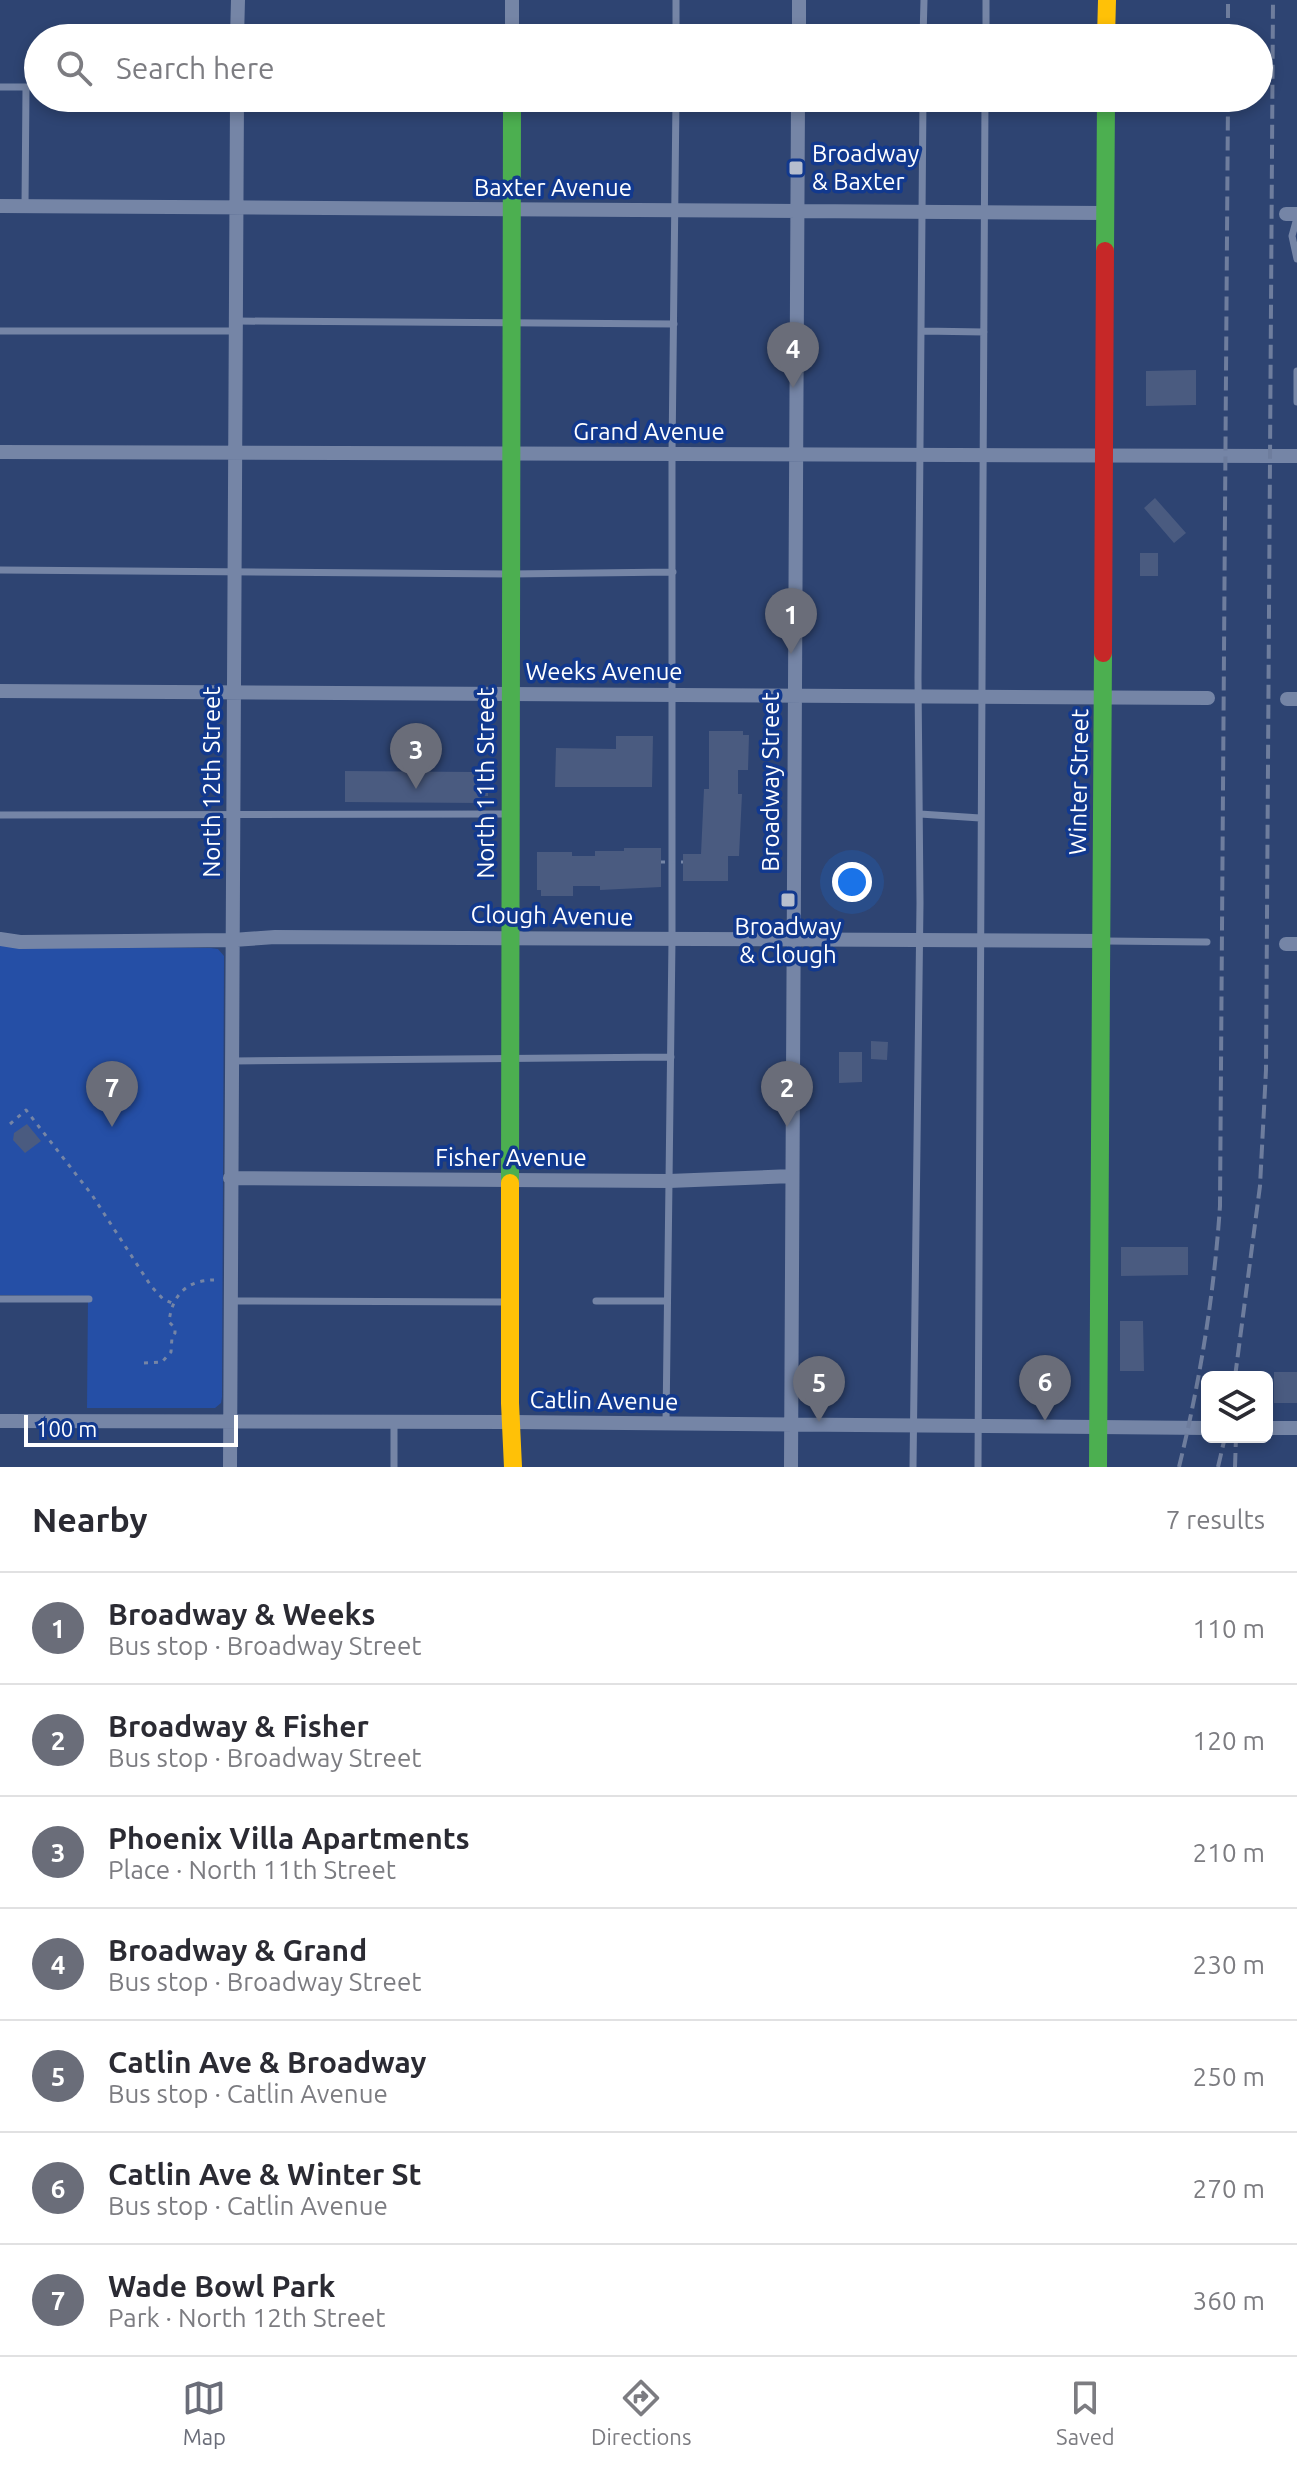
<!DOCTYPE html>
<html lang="en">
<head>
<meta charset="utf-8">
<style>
  :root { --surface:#fff; --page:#f2f2f3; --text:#2b2b33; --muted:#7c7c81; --line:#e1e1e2; --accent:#6a6d79 }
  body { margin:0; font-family:Ubuntu,sans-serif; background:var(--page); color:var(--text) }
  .controls { position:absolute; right:24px; bottom:24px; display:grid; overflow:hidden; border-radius:12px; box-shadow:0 4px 12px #0003 }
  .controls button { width:72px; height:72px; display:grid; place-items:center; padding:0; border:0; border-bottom:2px solid var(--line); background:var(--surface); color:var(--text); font:40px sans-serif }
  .scale { position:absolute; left:24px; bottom:20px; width:214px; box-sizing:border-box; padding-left:8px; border:4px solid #fff; border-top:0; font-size:22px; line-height:28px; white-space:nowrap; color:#fff; -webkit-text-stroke:6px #12398e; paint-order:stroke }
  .you { position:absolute; left:852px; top:882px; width:28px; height:28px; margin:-20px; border:6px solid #fff; border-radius:50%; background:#1a73e8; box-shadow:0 0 0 12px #1a73e833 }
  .badge { display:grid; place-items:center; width:52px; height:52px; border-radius:50%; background:var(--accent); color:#fff; font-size:26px; font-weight:700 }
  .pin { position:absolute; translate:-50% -66px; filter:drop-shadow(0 2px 4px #0008) }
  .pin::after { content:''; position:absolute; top:42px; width:28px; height:24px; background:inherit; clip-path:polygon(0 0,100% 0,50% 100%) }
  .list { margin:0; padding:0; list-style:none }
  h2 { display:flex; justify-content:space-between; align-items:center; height:104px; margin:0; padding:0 32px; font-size:34px }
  h2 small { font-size:26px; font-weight:400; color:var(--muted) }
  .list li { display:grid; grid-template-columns:52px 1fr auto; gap:24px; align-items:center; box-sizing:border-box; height:112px; padding:0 32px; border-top:2px solid var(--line) }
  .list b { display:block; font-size:30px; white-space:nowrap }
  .list p { margin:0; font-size:26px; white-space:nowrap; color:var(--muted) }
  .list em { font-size:26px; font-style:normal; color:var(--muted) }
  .icon { flex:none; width:44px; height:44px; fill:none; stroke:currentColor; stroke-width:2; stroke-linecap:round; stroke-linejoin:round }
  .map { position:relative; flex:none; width:1297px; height:1467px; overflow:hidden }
  .search { position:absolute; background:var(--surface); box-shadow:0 4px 12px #0003; left:24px; right:24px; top:24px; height:88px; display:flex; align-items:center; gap:20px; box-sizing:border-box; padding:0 28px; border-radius:44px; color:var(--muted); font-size:30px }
  .sheet { height:888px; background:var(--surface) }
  nav { display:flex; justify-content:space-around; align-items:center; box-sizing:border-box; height:112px; border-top:2px solid var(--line); background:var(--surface); font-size:22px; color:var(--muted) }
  nav a { display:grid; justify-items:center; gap:4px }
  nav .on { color:var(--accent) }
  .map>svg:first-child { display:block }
</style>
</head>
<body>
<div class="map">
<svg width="1297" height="1467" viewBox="0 0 1297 1467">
  <rect width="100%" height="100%" fill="#2e4472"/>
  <path fill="#254fa6" d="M0 946 211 948 218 949 224 956 222 1397 221 1403 215 1408H87L88 1296 0 1295Z"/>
  <path fill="#4a5b80" d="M1196 370V405L1146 406V371Z
    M1155 498 1186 533 1174 543 1144 508Z
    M1140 553H1158V576H1140Z
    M709 731H743V735H749L748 770H738V794H742L739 856H728V881H683V854H701L704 789H709Z
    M616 736H653L652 787H555L556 748 616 749Z
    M345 771 474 772V782H488V796H481L480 803 345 802Z
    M624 848H661V887L600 890V886H573V896H541V890H537V852H572V856H595V851H624Z
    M871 1041 888 1042 887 1060 871 1059Z
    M839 1052H862V1082L839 1083Z
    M27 1124 41 1141 25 1153 13 1140 14 1133Z
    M1121 1247H1188V1275L1121 1276Z
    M1120 1321H1143L1144 1371H1120Z
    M1274 1372H1297V1403H1274Z"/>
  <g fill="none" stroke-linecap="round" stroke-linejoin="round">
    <path stroke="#7585a6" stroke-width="3" stroke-dasharray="4 6" stroke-linecap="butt" d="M10 1124 26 1110 92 1195 151 1286 163 1299 172 1303
      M144 1363 162 1362 171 1352 172 1337 175 1333V1328L169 1322C172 1295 187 1280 214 1280"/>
    <path stroke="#7585a6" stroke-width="7" d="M676 38V0
      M923 38 924 0
      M986 38V0
      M0 87H38
      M25 206 26 87
      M1297 218 1292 236 1297 259
      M237 321 674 324
      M0 331H237
      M922 331 984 332
      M1297 371V402
      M0 570 511 574 673 572
      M920 814 980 818
      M0 815 507 814
      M1105 941 1207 942
      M233 1061 671 1057
      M0 1299H89
      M232 1301 508 1302
      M596 1301H667
      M666 1423 672 940V454L676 98
      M394 1467V1421
      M913 1467 920 903 918 678 923 98
      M978 1467 985 98"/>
    <path stroke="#7585a6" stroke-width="14" d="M237 38 238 0
      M512 38V0
      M799 38V0
      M0 206 1105 213
      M1286 214H1297
      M0 452 1297 456
      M0 691 1208 698
      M1287 699H1297
      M0 939 20 942 233 940 275 937 1103 941
      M1286 944H1297
      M230 1178 669 1181 792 1176
      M0 1421 512 1422 1207 1428
      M1267 1428H1297
      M230 1467 237 98
      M791 1467 798 98"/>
    <path stroke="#4caf50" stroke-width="18" d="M1105 251 1106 98
      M510 1183 512 98
      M1098 1467 1103 653"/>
    <path stroke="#ffc107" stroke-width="18" d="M1106 38 1107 0
      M510 1183V1403L513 1467"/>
    <path stroke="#c62828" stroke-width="18" d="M1103 653 1105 251"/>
    <path stroke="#6e7d9d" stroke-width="4" stroke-dasharray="14 6" stroke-linecap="butt" d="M1228 38V0
      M1235 1377 1260 1186 1266 1070 1273 0
      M1179 1467C1200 1381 1214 1295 1220 1206L1228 98
      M1218 1467 1225 1437
      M1235 1467 1236 1437"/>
    <path stroke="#7585a6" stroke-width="3" stroke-dasharray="4 6" stroke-linecap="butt" d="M661 862H683"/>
  </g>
  <g fill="#b6bece" stroke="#12398e" stroke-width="3">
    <rect x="788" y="160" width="16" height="16" rx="4"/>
    <rect x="780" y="892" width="16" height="16" rx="4"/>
  </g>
  <g text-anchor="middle" stroke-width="7" stroke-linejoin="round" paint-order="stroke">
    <g font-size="24" fill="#fff" stroke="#12398e" text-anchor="start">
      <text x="812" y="162">Broadway<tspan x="812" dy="28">&amp; Baxter</tspan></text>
      <text x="788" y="935" text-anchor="middle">Broadway<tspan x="788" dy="28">&amp; Clough</tspan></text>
    </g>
    <g font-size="24" fill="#fff" stroke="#12398e">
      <text x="553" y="196">Baxter Avenue</text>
      <text x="649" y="440">Grand Avenue</text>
      <text x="604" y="680">Weeks Avenue</text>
      <text transform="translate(212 782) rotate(-90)" y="8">North 12th Street</text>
      <text transform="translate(771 782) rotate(-90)" y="8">Broadway Street</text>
      <text transform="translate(1079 782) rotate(-89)" y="8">Winter Street</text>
      <text transform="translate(486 783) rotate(-90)" y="8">North 11th Street</text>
      <text transform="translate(552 916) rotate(1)" y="8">Clough Avenue</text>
      <text x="511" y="1166">Fisher Avenue</text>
      <text transform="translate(604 1401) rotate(1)" y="8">Catlin Avenue</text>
    </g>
  </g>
</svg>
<div class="controls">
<button><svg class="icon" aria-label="layers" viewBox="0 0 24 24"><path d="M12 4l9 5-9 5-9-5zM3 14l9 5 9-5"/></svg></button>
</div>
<div class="scale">100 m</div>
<div class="you"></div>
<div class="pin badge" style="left:791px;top:654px">1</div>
<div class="pin badge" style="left:787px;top:1127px">2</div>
<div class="pin badge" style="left:416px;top:789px">3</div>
<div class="pin badge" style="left:793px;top:388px">4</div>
<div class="pin badge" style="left:819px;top:1422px">5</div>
<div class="pin badge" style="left:1045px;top:1421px">6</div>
<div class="pin badge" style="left:112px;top:1127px">7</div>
<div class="search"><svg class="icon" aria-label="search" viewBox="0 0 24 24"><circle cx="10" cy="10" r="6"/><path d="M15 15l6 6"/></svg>Search here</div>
</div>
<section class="sheet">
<h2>Nearby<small>7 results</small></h2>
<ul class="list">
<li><span class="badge">1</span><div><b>Broadway &amp; Weeks</b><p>Bus stop · Broadway Street</p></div><em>110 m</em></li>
<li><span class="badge">2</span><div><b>Broadway &amp; Fisher</b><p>Bus stop · Broadway Street</p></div><em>120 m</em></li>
<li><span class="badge">3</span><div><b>Phoenix Villa Apartments</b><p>Place · North 11th Street</p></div><em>210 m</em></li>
<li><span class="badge">4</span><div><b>Broadway &amp; Grand</b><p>Bus stop · Broadway Street</p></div><em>230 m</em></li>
<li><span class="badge">5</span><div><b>Catlin Ave &amp; Broadway</b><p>Bus stop · Catlin Avenue</p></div><em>250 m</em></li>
<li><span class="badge">6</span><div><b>Catlin Ave &amp; Winter St</b><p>Bus stop · Catlin Avenue</p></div><em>270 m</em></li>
<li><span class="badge">7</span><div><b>Wade Bowl Park</b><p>Park · North 12th Street</p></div><em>360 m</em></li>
</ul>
</section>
<nav>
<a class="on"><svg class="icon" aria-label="map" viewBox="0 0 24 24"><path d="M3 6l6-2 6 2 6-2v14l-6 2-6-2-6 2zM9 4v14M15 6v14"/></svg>Map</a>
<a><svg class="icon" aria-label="directions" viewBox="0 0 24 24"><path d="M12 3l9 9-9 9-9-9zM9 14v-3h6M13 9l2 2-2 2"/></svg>Directions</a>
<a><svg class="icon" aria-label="saved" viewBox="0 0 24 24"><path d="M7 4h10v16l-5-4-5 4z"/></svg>Saved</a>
</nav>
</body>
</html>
